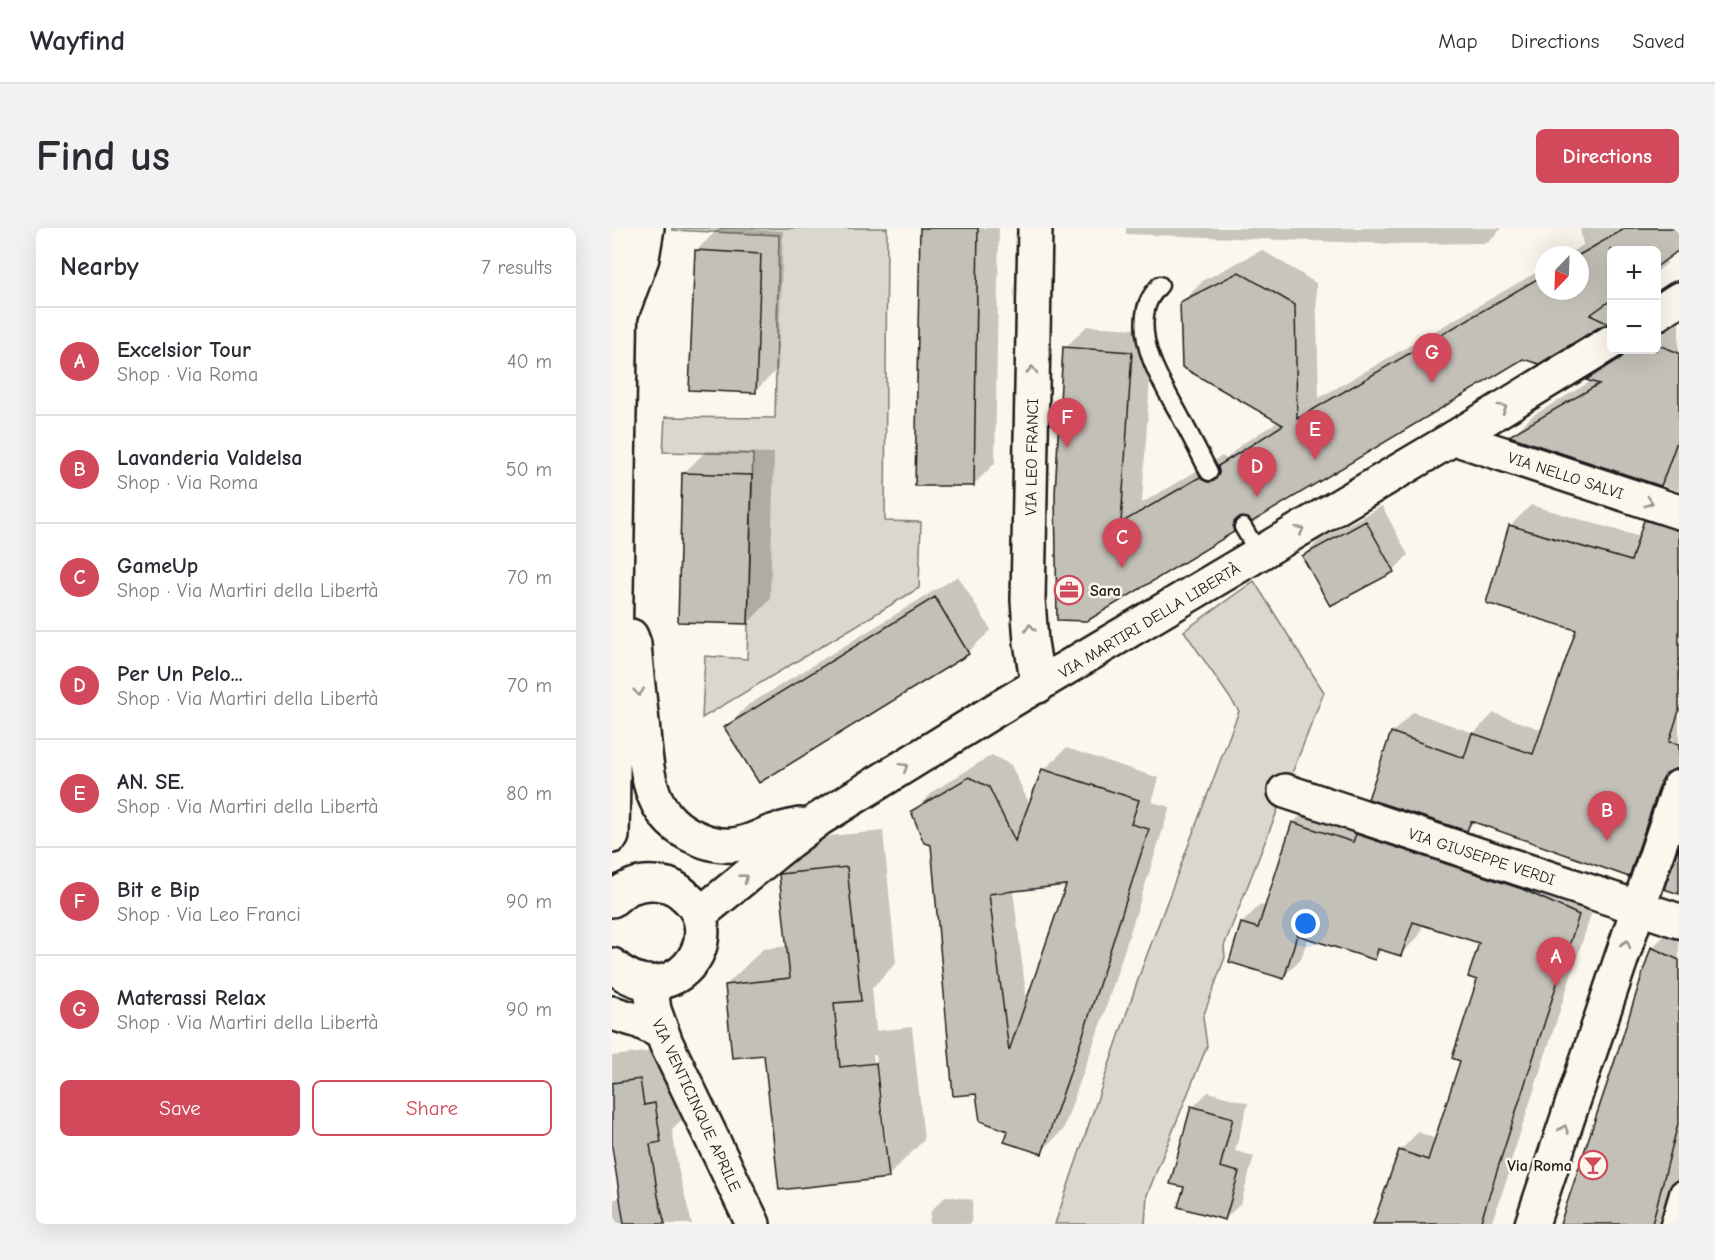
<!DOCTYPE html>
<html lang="en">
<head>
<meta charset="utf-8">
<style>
  :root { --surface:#fff; --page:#f2f2f3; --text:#2b2b33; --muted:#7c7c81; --line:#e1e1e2; --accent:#d1495b }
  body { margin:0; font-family:"Comic Neue",sans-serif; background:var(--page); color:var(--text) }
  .controls { position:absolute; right:18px; top:18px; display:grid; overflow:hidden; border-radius:9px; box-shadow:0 6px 24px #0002 }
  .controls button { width:54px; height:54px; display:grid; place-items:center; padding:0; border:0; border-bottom:2px solid var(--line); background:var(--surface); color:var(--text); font:30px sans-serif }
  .compass { position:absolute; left:923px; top:18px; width:54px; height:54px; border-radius:50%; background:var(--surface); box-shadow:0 6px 24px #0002; rotate:203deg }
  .you { position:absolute; left:694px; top:696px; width:21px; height:21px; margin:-15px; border:4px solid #fff; border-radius:50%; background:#1a73e8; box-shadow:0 0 0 9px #1a73e833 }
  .badge { display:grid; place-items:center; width:39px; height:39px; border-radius:50%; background:var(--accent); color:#fff; font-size:20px; font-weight:700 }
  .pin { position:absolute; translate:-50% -50px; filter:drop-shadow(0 2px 3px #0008) }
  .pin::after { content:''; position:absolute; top:32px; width:21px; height:18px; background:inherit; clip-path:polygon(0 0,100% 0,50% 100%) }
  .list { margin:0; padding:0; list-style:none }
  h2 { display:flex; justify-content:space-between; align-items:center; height:78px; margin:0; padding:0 24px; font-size:26px }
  h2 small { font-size:20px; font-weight:400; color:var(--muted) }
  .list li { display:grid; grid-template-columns:39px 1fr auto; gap:18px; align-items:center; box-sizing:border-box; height:108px; padding:0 24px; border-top:2px solid var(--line) }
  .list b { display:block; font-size:22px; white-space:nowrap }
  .list p { margin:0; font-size:20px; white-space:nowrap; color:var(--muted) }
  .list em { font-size:20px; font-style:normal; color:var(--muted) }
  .actions { display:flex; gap:12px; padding:18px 24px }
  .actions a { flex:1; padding:14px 0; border:2px solid var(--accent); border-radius:9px; text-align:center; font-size:21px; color:var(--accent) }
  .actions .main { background:var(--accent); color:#fff }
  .map { position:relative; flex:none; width:1067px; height:996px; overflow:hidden; border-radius:9px }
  header { display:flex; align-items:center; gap:36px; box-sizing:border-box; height:84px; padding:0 30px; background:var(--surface); border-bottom:2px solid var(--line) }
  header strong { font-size:28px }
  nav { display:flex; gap:33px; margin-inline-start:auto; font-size:21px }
  .intro { display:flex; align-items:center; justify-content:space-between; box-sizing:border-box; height:144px; padding:0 36px }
  h1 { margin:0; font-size:42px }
  .button { padding:15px 27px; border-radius:9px; background:var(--accent); color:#fff; font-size:21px; font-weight:700 }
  main { display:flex; gap:36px; padding:0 36px }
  aside { flex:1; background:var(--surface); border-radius:9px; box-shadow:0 6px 24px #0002 }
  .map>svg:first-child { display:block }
</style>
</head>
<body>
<header>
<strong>Wayfind</strong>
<nav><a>Map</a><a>Directions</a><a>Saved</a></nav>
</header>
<div class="intro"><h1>Find us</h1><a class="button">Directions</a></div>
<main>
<aside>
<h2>Nearby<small>7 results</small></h2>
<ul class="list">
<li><span class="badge">A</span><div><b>Excelsior Tour</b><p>Shop · Via Roma</p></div><em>40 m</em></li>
<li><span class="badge">B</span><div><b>Lavanderia Valdelsa</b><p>Shop · Via Roma</p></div><em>50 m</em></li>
<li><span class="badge">C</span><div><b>GameUp</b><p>Shop · Via Martiri della Libertà</p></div><em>70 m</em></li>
<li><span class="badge">D</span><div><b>Per Un Pelo...</b><p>Shop · Via Martiri della Libertà</p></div><em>70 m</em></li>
<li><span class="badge">E</span><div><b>AN. SE.</b><p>Shop · Via Martiri della Libertà</p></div><em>80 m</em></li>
<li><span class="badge">F</span><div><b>Bit e Bip</b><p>Shop · Via Leo Franci</p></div><em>90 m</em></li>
<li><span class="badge">G</span><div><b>Materassi Relax</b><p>Shop · Via Martiri della Libertà</p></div><em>90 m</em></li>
</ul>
<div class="actions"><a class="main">Save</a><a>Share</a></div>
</aside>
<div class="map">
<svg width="1067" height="996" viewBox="0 0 1067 996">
  <rect width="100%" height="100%" fill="#fbf7ec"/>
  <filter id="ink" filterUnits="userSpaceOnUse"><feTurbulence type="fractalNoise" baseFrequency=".0167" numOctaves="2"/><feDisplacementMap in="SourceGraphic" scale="12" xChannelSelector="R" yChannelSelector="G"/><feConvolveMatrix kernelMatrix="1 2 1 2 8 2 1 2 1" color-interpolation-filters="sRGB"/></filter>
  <g filter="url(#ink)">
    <path fill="#dad7ce" stroke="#7b7a75" stroke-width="1.5" d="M60 0H275L273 293 309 294 307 360 90 490 93 428 135 431 141 226 51 224 53 189 163 190 167 7 60 2Z
      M642 353 712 464 612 718 613 729 591 789 595 818 535 967 533 996H443L530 740 627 483 572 403Z"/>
    <path fill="#0003" fill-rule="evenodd" d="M107 0 171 3 166 141 143 163 84 23Z
      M310 0H387L383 235 361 257Z
      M514 0H890L875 15 780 16 514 6Z
      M968 0H1067L1053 31 1055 35 1044 45V22H999V91L997 94 911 129 636 288 621 303 474 392 453 120 475 98 541 102 530 275 610 228 614 231 630 216 667 193 570 74 592 52 650 22 704 55 707 170 932 40V63H968V27H954L971 17Z
      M1044 86 1067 96V263L900 208 920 188 981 152 976 151 996 131 1012 122H1044Z
      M94 223 162 225 158 372 136 395 71 246Z
      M1055 272 1067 276V539L1038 626 1017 647 863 593 854 602 780 505 801 484 862 505 882 485 931 502 966 401 898 298 919 277 1028 309 1034 293Z
      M770 278 796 327 781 343 692 328 707 312Z
      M346 348 379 402 356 424 147 553 114 500 136 477Z
      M454 520 547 550 540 574 558 579 492 786 451 902 429 924 398 902 320 616 301 584 323 562 380 527 399 537 418 577 432 542ZM456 656 415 775 401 662Z
      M700 576 985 668 898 936 900 937 879 996H763L788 923 806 904 824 911 850 832 867 751 869 714 811 696 807 708 789 726 771 721 762 730 696 709 689 731 671 749 630 695 648 677 654 679 681 595Z
      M271 603 284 735 260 760 264 803 300 799 312 912 276 948 153 826 114 757 151 721 176 718 169 646 206 609ZM261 827H264L275 918H272Z
      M1063 697 1067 699V996H950L1040 720Z
      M42 823 43 831 50 830 53 856 65 854 70 891 60 901 67 945 80 996H0V972L10 969 2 924 0 925V828Z
      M596 864 636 875 623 923 642 928 629 975 613 991 581 879Z
      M334 968 361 972 359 996H317L319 983Z"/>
    <path fill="#c3c0b8" stroke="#1c1c1c" stroke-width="1.5" fill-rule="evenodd" d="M308 0H366L362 258H303Z
      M1014 0H1067V22L1044 39V22H999V72L978 87 997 96 989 98 927 136 911 131 640 294 636 290H626L622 294 621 300 622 304 475 393 445 392 443 266 451 119 520 124 509 295 588 249 591 252 596 254 602 253 607 245 606 238 671 197 570 139 568 74 627 44 683 77 685 191 932 47V63H968L967 27Z
      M83 22 149 26 144 165 77 162Z
      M1044 116 1067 125V208L1049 258 897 208 987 156 974 152 1009 130 1016 122H1044Z
      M70 245 140 247 136 396 66 394Z
      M1032 292 1067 302V483L1057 514 1067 516V541H1063L1055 545 1049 553 1017 649 859 593 855 603 756 571 779 504 852 530 860 505 921 526 964 402 874 375 897 297 1019 333Z
      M754 293 782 344 718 378 690 328Z
      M323 369 357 426 147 555 112 499Z
      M430 541 527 572 519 596 537 601 470 810 430 926 392 914 396 903 368 893 364 866 341 868 319 617 312 615 299 583 357 549 377 559 403 613ZM454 657 397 823 377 666Z
      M680 594 741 614 744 606 910 661 967 687 868 996H761L787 922 816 932 848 833 840 830 865 752 856 749 867 715 801 694 789 728 766 721 763 732 685 707 672 751 617 734 629 695 646 700Z
      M1067 618V666L1052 661Z
      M235 639 249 773 222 775 228 839 264 835 277 950 167 962 152 827 120 830 113 757 178 750 167 646Z
      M1039 719 1067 732V892L1040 996H948L1005 826Z
      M28 851 32 877 43 875 49 914 38 916 46 968 53 996H12L0 919V855Z
      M579 878 621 890 608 939 627 944 613 992 566 979 572 959 558 956Z"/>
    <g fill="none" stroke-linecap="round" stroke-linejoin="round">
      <g stroke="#1c1c1c" stroke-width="21">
        <path id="service" d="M548 57C542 64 536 71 534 81 526 118 550 155 567 186 577 205 587 224 597 244
          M631 299 647 326
          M1057 996 1067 962"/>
      </g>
      <g stroke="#1c1c1c" stroke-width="38">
        <path id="minor" d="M423 0 416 372 419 414 426 458
          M10 84 30 30 35 0
          M842 210 1067 284
          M673 563 1067 693
          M920 996 1067 559"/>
      </g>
      <g stroke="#1c1c1c" stroke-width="38">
        <path id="secondary" d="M1044 86 1067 71
          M19 408 22 416C24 442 27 468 30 494 35 541 34 589 85 610 96 615 109 618 121 617 135 616 147 609 160 604 169 601 178 599 187 597
          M0 608 10 0
          M0 672C14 658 30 652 50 656 60 657 67 662 74 669 119 709 60 790 0 737
          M87 687 179 612 207 591 385 481 842 210 999 114
          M38 755 42 782 54 815 141 996
          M0 785 27 793 49 804"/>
      </g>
      <use href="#service" stroke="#fbf7ec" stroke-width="16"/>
      <use href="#minor" stroke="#fbf7ec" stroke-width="33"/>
      <use href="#secondary" stroke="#fbf7ec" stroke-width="33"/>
    </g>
    <defs><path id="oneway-chevron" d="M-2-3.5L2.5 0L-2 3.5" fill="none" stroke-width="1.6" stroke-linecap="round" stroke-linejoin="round" transform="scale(1.5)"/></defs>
    <g stroke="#97948e">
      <use href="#oneway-chevron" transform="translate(420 142) rotate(-89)"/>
      <use href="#oneway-chevron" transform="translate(891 180) rotate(-31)"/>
      <use href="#oneway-chevron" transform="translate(1037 274) rotate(18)"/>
      <use href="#oneway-chevron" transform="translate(688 302) rotate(-31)"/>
      <use href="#oneway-chevron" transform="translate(418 400) rotate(-94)"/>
      <use href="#oneway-chevron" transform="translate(27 464) rotate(84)"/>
      <use href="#oneway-chevron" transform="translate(292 539) rotate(-32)"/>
      <use href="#oneway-chevron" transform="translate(132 650) rotate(-39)"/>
      <use href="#oneway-chevron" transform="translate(1014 716) rotate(-72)"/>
      <use href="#oneway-chevron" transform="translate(952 901) rotate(-71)"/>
    </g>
  </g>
  <defs>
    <g id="office-ring" transform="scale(1.5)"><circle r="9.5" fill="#fbf7ec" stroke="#d1495b" stroke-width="1.5"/><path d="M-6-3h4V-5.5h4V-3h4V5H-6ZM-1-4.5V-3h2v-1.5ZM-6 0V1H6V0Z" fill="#d1495b"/></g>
    <g id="bar-ring" transform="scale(1.5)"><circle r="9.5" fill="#fbf7ec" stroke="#d1495b" stroke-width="1.5"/><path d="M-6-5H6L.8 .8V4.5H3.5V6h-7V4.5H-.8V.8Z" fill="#d1495b"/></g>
  </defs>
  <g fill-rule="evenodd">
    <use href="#office-ring" x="457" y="362"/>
    <use href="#bar-ring" x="981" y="937"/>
  </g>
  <g text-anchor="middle" stroke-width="5" stroke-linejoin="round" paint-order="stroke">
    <g font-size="16" fill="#1c1c1c" stroke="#fbf7ec">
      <text transform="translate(419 229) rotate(-89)" y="6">VIA LEO FRANCI</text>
      <text transform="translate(954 247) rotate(18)" y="6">VIA NELLO SALVI</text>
      <text transform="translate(537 392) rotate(-31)" y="6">VIA MARTIRI DELLA LIBERTÀ</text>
      <text transform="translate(870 628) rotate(18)" y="6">VIA GIUSEPPE VERDI</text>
      <text transform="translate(85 877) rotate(65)" y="6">VIA VENTICINQUE APRILE</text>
    </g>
    <g font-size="16" font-weight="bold" fill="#1c1c1c" stroke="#fbf7ec" text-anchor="start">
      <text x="478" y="368">Sara</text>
      <text x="960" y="943" text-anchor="end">Via Roma</text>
    </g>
  </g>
</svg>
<div class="controls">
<button>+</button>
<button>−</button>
</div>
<svg class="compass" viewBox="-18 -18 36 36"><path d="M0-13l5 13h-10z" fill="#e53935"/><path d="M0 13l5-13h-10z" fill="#7c7c81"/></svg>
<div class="you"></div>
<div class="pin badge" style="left:944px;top:759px">A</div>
<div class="pin badge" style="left:995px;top:613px">B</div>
<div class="pin badge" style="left:510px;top:340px">C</div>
<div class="pin badge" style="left:645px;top:269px">D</div>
<div class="pin badge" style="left:703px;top:232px">E</div>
<div class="pin badge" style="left:455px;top:220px">F</div>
<div class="pin badge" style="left:820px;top:155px">G</div>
</div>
</main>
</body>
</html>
